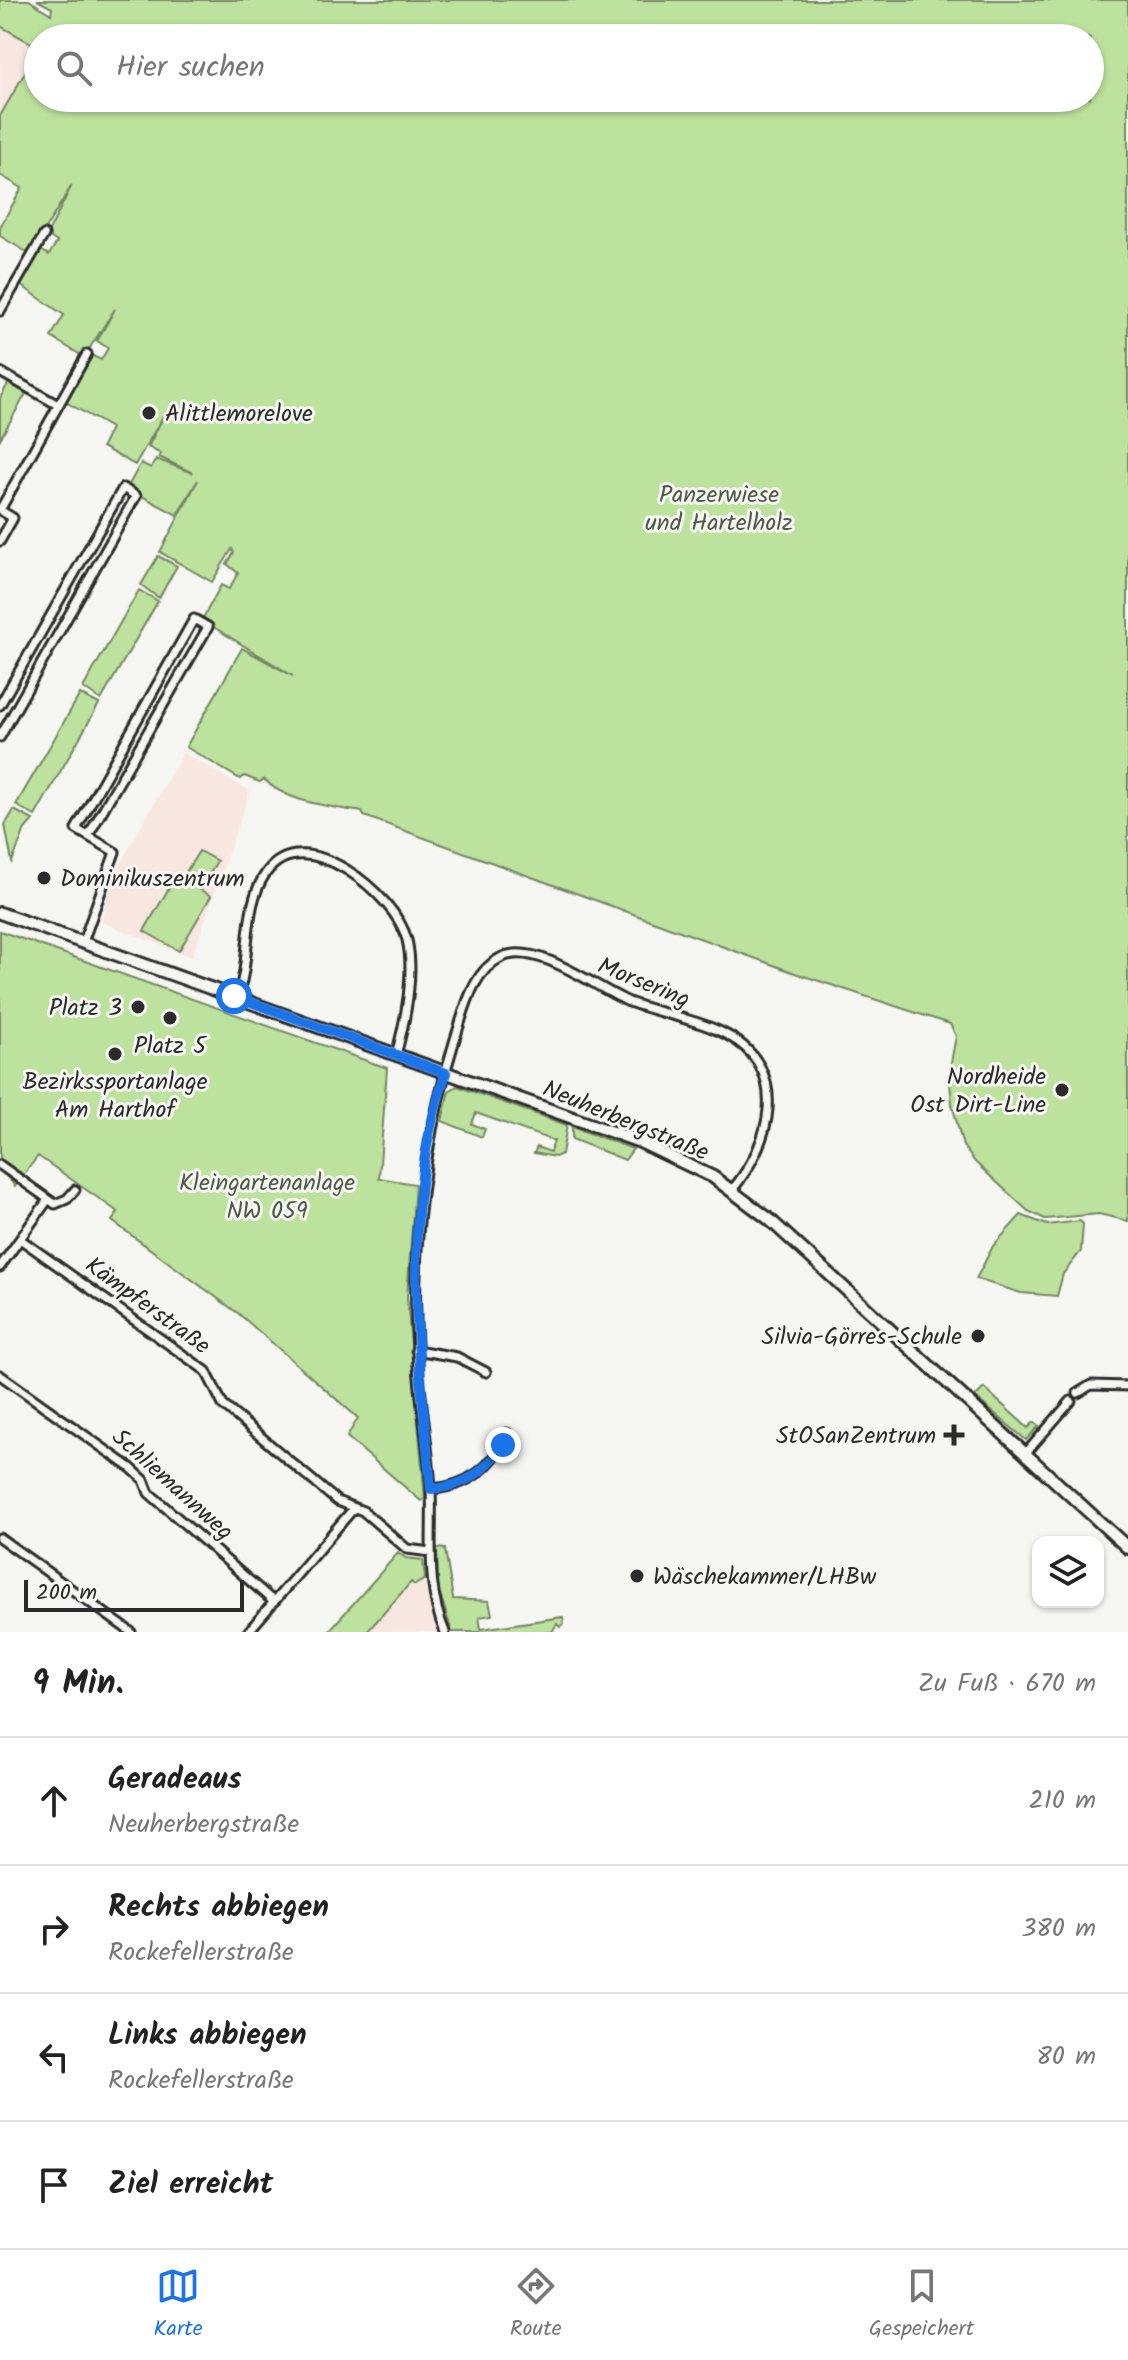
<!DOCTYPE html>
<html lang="de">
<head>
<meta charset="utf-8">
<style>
  :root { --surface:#fff; --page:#f6f6f6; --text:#222; --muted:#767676; --line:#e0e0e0; --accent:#1a73e8 }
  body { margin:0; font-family:Kalam,sans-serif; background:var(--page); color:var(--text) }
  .controls { position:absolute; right:24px; bottom:24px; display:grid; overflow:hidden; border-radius:16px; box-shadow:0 2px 6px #0004 }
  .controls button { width:72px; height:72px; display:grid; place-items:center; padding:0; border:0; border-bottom:2px solid var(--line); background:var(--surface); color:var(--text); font:40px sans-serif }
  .scale { position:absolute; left:24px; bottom:20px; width:220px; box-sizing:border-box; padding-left:8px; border:4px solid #2b2b2b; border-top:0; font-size:22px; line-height:28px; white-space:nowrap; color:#2b2b2b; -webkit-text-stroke:6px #f6f6f2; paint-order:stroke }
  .stop { position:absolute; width:24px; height:24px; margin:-18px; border:6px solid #1a73e8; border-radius:50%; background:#fff }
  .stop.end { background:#1a73e8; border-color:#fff; box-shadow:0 2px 8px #0008 }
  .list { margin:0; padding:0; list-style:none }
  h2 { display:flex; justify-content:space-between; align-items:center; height:104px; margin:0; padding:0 32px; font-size:34px }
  h2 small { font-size:26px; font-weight:400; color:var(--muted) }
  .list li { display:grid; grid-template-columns:52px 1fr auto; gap:24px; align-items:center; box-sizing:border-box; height:128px; padding:0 32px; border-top:2px solid var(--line) }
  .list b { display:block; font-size:30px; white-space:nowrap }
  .list p { margin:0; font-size:26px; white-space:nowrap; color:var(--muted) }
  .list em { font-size:26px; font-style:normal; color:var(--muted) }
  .icon { flex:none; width:44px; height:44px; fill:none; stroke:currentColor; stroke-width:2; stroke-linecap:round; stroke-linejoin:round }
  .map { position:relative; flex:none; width:1128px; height:1632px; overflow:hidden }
  .search { position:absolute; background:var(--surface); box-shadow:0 2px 6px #0004; left:24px; right:24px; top:24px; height:88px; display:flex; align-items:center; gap:20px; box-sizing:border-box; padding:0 28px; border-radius:44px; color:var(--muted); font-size:30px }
  .sheet { height:616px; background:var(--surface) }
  nav { display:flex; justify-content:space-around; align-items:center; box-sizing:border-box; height:112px; border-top:2px solid var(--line); background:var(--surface); font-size:22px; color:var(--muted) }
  nav a { display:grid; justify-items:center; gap:4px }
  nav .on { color:var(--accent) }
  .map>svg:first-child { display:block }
</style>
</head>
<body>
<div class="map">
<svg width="1128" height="1632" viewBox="0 0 1128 1632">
  <rect width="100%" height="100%" fill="#f6f6f2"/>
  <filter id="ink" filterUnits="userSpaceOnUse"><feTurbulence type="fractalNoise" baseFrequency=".0125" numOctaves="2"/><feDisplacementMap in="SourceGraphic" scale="16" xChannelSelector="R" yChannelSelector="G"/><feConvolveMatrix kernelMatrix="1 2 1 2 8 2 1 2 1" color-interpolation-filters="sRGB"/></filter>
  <g filter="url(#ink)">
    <path fill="#f8e6e1" d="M0 26 38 47 0 116Z
      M183 753 250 791 192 957 101 922 107 896 127 851Z
      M425 1579 438 1632H367L411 1581 415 1585Z"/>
    <path fill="#bce29d" stroke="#748664" stroke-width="2" d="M0 0H29L51 14 52 8 37 0H1128V1221L1099 1214 1045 1219 1028 1211 975 1162 963 1146 952 1104 949 1073 956 1036 950 1024 798 974 364 816 362 812C331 807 285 802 264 779L260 782 244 776 240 779 186 747 242 648 293 676 202 620 221 585 229 589 238 573 227 564 234 553 232 549 212 582 160 552 198 480 177 515 127 488 141 463 151 468 156 459 193 473 159 457 161 454 148 447 165 413 135 465 102 447 111 428 64 401 91 355 101 360 108 348 97 341 115 309 84 357 51 337 64 315 19 284 39 249 49 255 57 242 47 235 72 185 30 254 0 236V227L22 188 0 175V116L38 50V98H1090V38H38V47L0 26Z
      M9 382 27 392 0 439V398Z
      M158 556 177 566 159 598 141 585Z
      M139 590 158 601 101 700 83 688Z
      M80 694 99 704 35 816 16 805Z
      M14 810 33 820 25 829 12 862 5 825Z
      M199 851 217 861 202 888 183 877Z
      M176 876 211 896 179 951 144 931Z
      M0 931 387 1068 379 1178 415 1184 407 1298 425 1499 421 1501 347 1437 358 1418 239 1314 112 1221 118 1212 38 1156 15 1186 0 1169Z
      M457 1086 567 1125 562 1154 555 1157 534 1153 537 1147 550 1152 554 1141 476 1113 472 1124 485 1129 482 1137 442 1121 449 1091Z
      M572 1127 633 1149 625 1160 572 1139Z
      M1021 1215 1047 1225 1080 1221 1083 1224 1081 1251 1063 1274 1057 1296 1021 1293 976 1279 993 1246Z
      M984 1388 1028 1428 1034 1422 1039 1426 1026 1440 975 1397Z
      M437 1548 445 1549 453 1599 489 1601 492 1615 479 1617 481 1629 563 1617 564 1623 560 1627 557 1624 552 1632H452L438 1587Z
      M398 1553 406 1558 423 1560 425 1579 415 1585 411 1582 367 1632H328Z"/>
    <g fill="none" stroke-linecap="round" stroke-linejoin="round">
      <g stroke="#2b2b2b" stroke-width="13">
        <path id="street" d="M0 311 44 235
          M0 372 58 405
          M0 510 87 354
          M0 510 13 518 0 541
          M0 705 123 488 136 496 0 737
          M83 942 115 852 76 829 194 619 208 627 88 836
          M237 998C252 959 242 907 266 873 304 820 396 895 407 940 415 974 405 1022 396 1055
          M0 1165 55 1204 67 1199 75 1190
          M20 1239 206 1371 223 1405 337 1501 363 1511 407 1549 431 1552
          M0 1267 47 1201
          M416 1350 457 1357 486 1372
          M0 1375 131 1468 144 1480 149 1493 274 1602
          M1078 1393 1091 1385 1128 1386
          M1025 1454 1071 1401
          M431 1489C467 1487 494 1467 507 1433
          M0 1538 131 1632
          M248 1632 354 1508
          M445 1632C425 1586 433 1537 431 1488 428 1442 419 1396 417 1350 411 1244 424 1140 455 1039 465 1010 471 972 502 957 537 941 596 988 629 1002 661 1014 697 1019 727 1035 791 1069 771 1144 732 1190"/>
      </g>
      <g stroke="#2b2b2b" stroke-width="16">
        <path id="secondary" d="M0 913 640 1142 713 1177 769 1219 1128 1548"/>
      </g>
      <use href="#street" stroke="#f6f6f2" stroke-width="7"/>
      <use href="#secondary" stroke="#f6f6f2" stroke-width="10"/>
    </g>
  </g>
  <g fill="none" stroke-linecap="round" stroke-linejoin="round" filter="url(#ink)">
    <path stroke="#1a73e8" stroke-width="10" d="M234 996 446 1073C399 1208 418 1350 431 1489 464 1487 485 1472 503 1445"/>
  </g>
  <g fill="#2b2b2b" stroke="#f6f6f2" stroke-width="3">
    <circle cx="149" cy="413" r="8"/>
    <circle cx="44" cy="878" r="8"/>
    <circle cx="138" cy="1007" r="8"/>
    <circle cx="170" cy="1018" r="8"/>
    <circle cx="115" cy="1054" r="8"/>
    <circle cx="1062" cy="1090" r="8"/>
    <circle cx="978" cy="1336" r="8"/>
    <path d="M950 1423h8v8h8v8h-8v8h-8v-8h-8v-8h8z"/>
    <circle cx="637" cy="1576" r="8"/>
  </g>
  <g text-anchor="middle" stroke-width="6" stroke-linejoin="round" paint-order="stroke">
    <g font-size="24" fill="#2b2b2b" stroke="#f6f6f2" text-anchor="end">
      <text x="165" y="421" text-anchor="start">Alittlemorelove</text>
      <text x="60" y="886" text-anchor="start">Dominikuszentrum</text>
      <text x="122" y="1015">Platz 3</text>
      <text x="170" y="1053" text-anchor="middle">Platz 5</text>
      <text x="1046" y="1084">Nordheide<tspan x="1046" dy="28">Ost Dirt-Line</tspan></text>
      <text x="115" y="1089" text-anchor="middle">Bezirkssportanlage<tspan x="115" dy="28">Am Harthof</tspan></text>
      <text x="962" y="1344">Silvia-Görres-Schule</text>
      <text x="936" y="1443">StOSanZentrum</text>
      <text x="653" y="1584" text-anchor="start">Wäschekammer/LHBw</text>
    </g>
    <g font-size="24" fill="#4f5948" stroke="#f6f6f2">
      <text x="719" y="502">Panzerwiese<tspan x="719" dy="28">und Hartelholz</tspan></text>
      <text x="267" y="1190">Kleingartenanlage<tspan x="267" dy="28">NW 059</tspan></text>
    </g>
    <g font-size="24" fill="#2b2b2b" stroke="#f6f6f2">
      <text transform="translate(644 982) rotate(22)" y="8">Morsering</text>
      <text transform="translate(626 1120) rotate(22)" y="8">Neuherbergstraße</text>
      <text transform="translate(148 1305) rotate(36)" y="8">Kämpferstraße</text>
      <text transform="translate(173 1484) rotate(42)" y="8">Schliemannweg</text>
    </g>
  </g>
</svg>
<div class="controls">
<button><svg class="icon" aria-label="layers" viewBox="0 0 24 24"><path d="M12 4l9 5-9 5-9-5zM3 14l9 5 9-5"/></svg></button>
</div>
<div class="scale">200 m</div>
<div class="stop" style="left:234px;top:996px"></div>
<div class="stop end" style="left:503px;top:1445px"></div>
<div class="search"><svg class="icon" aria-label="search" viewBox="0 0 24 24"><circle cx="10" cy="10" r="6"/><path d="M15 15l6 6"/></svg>Hier suchen</div>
</div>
<section class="sheet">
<h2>9 Min.<small>Zu Fuß · 670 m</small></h2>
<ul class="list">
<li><svg class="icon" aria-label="ahead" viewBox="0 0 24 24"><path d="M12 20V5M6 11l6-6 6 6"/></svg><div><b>Geradeaus</b><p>Neuherbergstraße</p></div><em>210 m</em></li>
<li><svg class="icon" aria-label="right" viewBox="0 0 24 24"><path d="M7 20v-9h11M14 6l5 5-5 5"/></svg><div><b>Rechts abbiegen</b><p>Rockefellerstraße</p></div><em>380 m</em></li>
<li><svg class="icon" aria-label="left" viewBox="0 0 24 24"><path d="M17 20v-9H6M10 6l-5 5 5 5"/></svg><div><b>Links abbiegen</b><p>Rockefellerstraße</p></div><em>80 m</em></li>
<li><svg class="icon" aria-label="arrive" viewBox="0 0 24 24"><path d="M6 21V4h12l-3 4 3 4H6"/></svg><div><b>Ziel erreicht</b></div></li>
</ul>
</section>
<nav>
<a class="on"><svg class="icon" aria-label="map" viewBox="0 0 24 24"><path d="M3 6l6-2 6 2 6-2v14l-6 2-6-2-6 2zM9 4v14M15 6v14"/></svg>Karte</a>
<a><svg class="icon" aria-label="directions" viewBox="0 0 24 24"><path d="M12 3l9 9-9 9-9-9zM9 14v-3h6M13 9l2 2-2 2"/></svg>Route</a>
<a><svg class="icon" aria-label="saved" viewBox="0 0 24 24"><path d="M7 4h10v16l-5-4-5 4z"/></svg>Gespeichert</a>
</nav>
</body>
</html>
